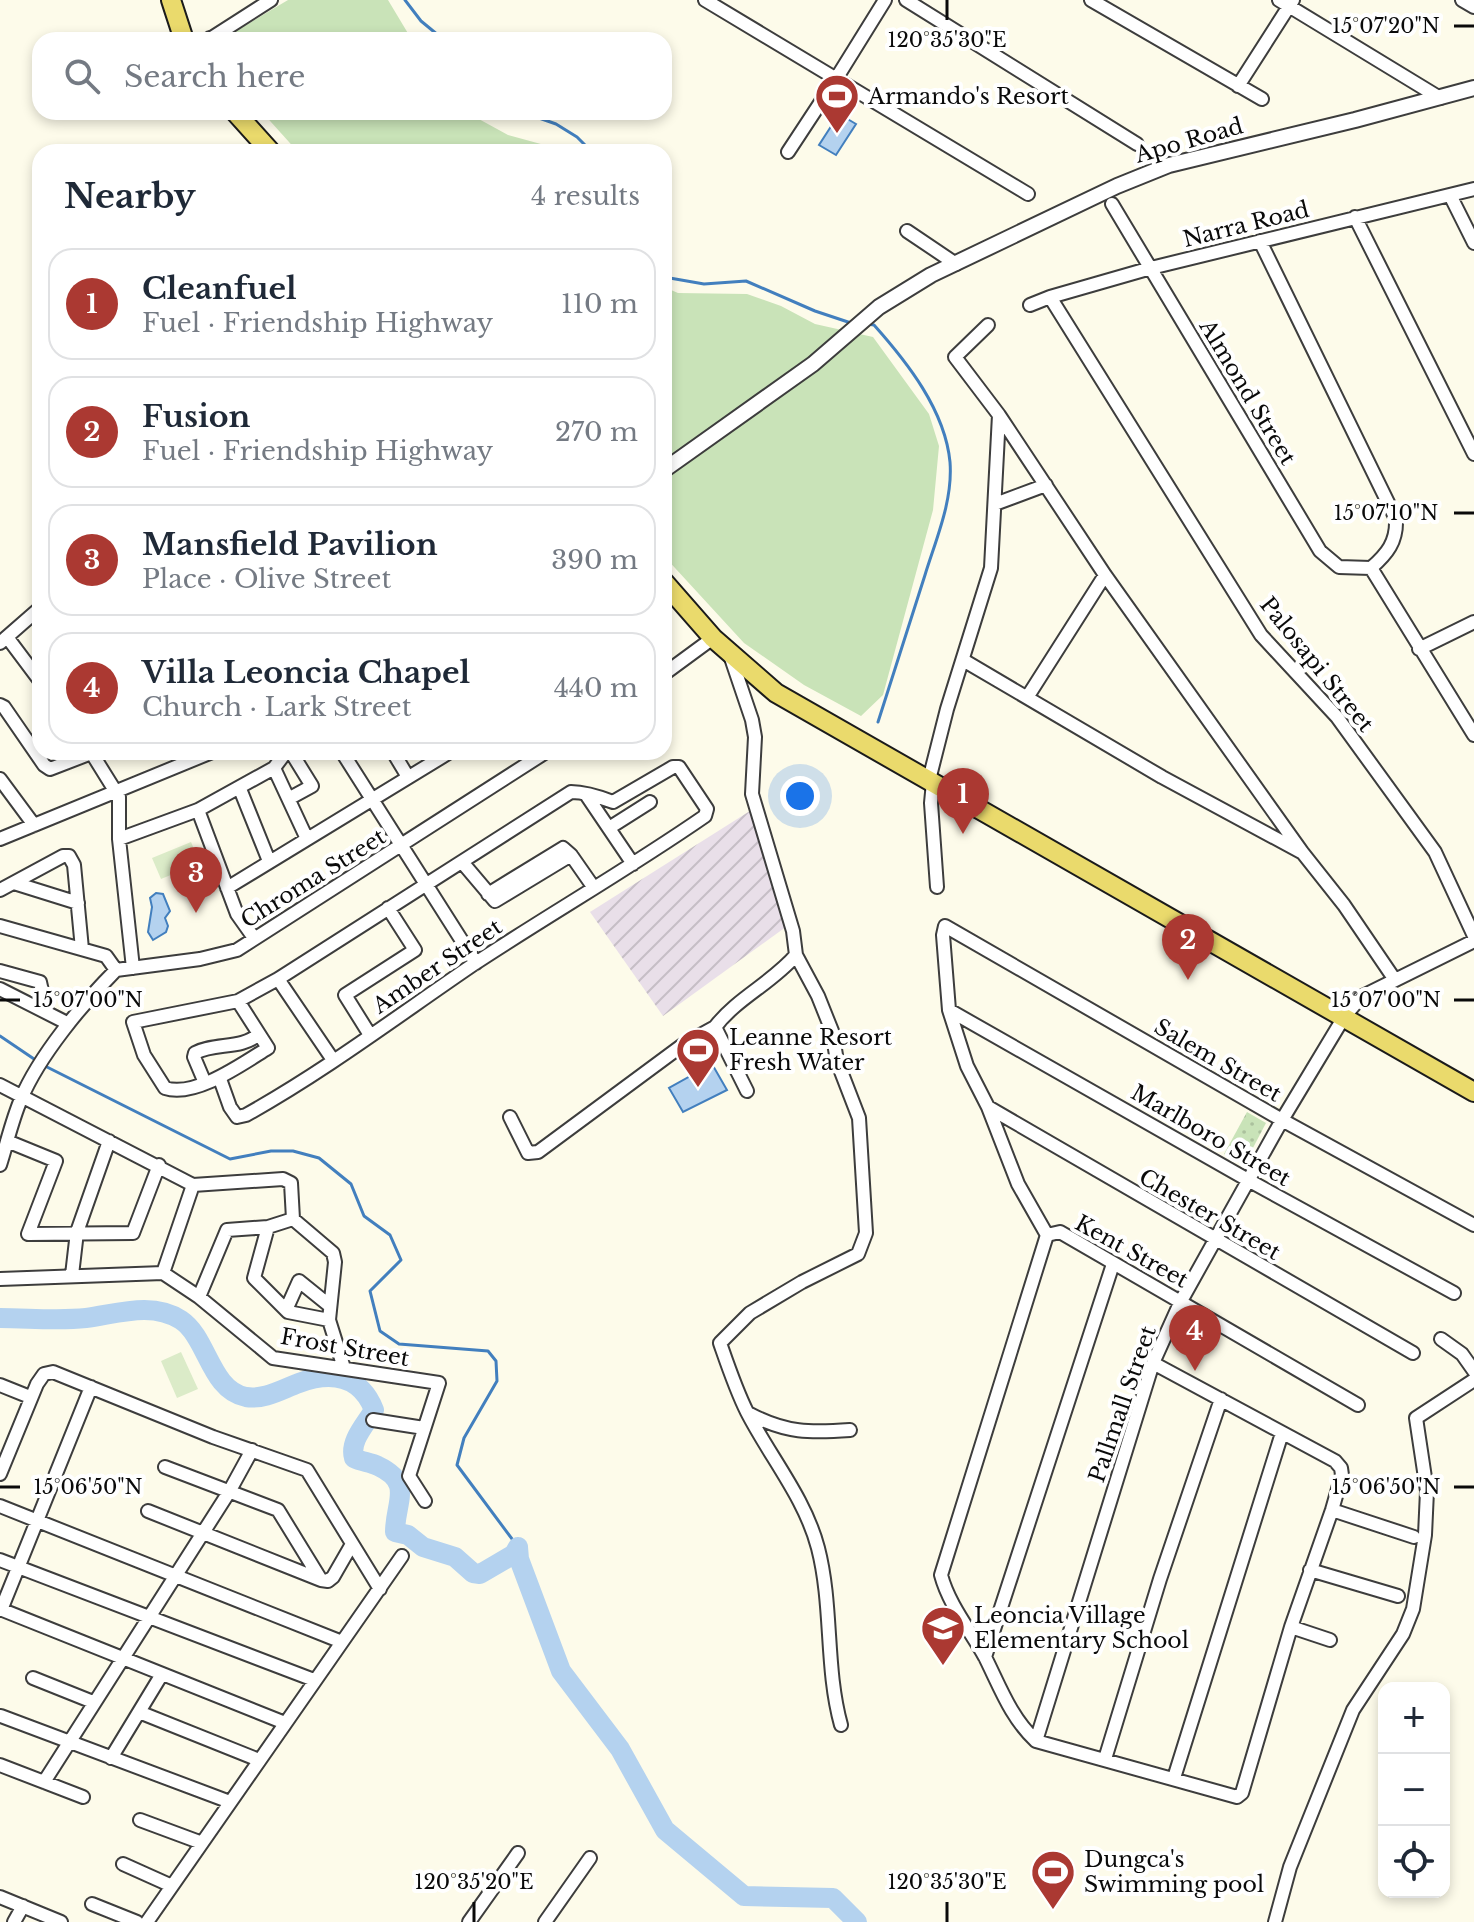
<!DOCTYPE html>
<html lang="en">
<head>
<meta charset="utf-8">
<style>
  :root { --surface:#fff; --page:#f2f2f3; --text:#1f2937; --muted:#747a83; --line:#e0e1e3; --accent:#ab3932 }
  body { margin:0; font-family:"Libre Baskerville",serif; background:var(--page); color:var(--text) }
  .controls { position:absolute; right:24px; bottom:24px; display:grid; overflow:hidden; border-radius:16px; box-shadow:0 4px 12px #0003 }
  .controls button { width:72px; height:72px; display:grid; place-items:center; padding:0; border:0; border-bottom:2px solid var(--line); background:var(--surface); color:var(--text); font:40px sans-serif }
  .you { position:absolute; left:800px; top:796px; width:28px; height:28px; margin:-20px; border:6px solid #fff; border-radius:50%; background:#1a73e8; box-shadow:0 0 0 12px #1a73e833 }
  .badge { display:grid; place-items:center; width:52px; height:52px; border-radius:50%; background:var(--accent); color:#fff; font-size:26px; font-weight:700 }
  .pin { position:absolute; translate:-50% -66px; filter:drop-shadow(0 2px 4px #0008) }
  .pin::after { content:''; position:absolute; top:42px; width:28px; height:24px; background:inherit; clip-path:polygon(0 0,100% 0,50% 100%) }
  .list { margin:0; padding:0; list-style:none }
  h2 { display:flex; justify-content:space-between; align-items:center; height:104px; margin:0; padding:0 32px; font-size:34px }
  h2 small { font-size:26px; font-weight:400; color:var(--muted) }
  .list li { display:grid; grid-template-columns:52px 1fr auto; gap:24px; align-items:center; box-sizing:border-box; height:112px; margin:0 16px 16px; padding:0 16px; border:2px solid var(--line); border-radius:24px }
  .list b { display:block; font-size:30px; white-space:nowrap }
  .list p { margin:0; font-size:26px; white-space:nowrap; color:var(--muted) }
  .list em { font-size:26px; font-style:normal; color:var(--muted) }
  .icon { flex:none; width:44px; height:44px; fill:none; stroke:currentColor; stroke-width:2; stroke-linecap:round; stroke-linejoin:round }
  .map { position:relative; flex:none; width:1474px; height:1922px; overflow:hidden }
  .search { position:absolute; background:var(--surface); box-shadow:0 4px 12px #0003; left:32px; top:32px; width:640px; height:88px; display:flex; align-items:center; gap:20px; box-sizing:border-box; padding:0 28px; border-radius:24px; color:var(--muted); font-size:30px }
  .panel { position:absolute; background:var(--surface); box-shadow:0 4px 12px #0003; left:32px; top:144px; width:640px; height:616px; border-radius:24px }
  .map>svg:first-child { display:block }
</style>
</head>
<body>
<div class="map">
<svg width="1474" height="1922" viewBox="0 0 1474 1922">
  <defs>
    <pattern id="industrial-furrows" width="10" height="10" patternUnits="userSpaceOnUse" patternTransform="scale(2)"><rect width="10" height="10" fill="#e9dfe9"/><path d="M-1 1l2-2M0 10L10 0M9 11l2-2" fill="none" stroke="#c6bec6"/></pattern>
    <pattern id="park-dots" width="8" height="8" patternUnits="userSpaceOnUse" patternTransform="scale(2)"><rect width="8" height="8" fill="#c9e3b8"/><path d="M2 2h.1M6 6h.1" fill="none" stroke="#abc19d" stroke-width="1.8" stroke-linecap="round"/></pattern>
  </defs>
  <rect width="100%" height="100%" fill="#fdfbea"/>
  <path fill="url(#industrial-furrows)" d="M753 809 790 924 663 1016 590 912Z"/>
  <path fill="#c9e3b8" d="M288 0H388L412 40H221Z
    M262 112H466L508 135 570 152H298Z
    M664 287 678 293 747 294 781 306 815 324 873 337 929 414 939 446 933 510 883 695 861 716 804 685 744 643 664 556Z"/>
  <path fill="url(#park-dots)" d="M1247 1112 1266 1123 1244 1165 1224 1154Z"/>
  <path fill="#dbebc8" d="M191 842 200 863 161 879 152 858Z
    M181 1352 198 1389 177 1398 161 1361Z"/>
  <path fill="#b4d2ef" stroke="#427fbe" stroke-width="2" d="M839 114 856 124 836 155 819 145Z
    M156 893 163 894 170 911 165 918 168 926 166 932 153 940 148 932 152 907 150 898Z
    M712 1064 727 1090 683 1112 669 1088Z"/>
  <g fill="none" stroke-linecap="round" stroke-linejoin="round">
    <path stroke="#427fbe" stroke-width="3" d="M405 0 421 21 444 40
      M522 112 556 124 577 137 592 152
      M664 277 704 284 746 281 815 311 851 323
      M867 324 874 325C907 362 945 410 950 462 953 501 936 539 925 575 909 624 894 673 878 722
      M0 1036 37 1061
      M43 1065 230 1159 271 1151H293L319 1158 351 1184 364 1216 390 1235 401 1260 370 1291 380 1331 399 1344 488 1351 496 1361 497 1381 464 1438 457 1465 518 1547"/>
    <path stroke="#b4d2ef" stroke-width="20" d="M0 1318C28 1318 58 1321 86 1318 117 1314 152 1301 181 1320 208 1338 210 1390 246 1397 265 1400 282 1389 299 1383 332 1371 361 1376 374 1410 366 1424 349 1441 354 1458 362 1462 370 1462 378 1466 414 1483 395 1502 395 1532L408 1535 423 1547 455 1557 473 1573 480 1574 514 1554 518 1547
      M518 1547 519 1559 561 1671 620 1749 665 1830 744 1896 833 1898 857 1922"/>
    <g stroke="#3d3d3d" stroke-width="16">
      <path id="minor" d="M705 0 1028 194
        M906 0 1137 144
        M1091 0 1262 99
        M1279 0 1440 98
        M1462 0 1474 7
        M210 39 271 0
        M1238 86 1293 0
        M788 152 836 79 885 0
        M1450 195 1474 243
        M1112 204 1320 551 1339 567 1371 568
        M1355 217 1474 454
        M907 231 956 264
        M1260 241 1396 519C1397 542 1387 554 1371 568
        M1050 297 1261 635 1337 717 1435 852 1474 936
        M1030 305 1050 297 1151 268 1474 189
        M988 325 955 357 999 415 1105 575 1302 852 1344 905 1395 980
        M995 504 1046 485
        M1371 568 1474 735
        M7 637 40 681
        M0 643 40 608
        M1419 649 1474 622
        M730 655 752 720 755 737 752 794 793 931 796 955C772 983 737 998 715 1027L747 1091
        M963 660 1162 777 1301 852
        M664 674 713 638
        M1028 696 1105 575
        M0 705 4 707 44 765 50 769 94 752
        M91 752 119 797V839L133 968
        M286 752 274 768 307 839
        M342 752 476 963
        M393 752 408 777
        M0 779 34 825
        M929 780 947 709 991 568 999 415
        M933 782 931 803 937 887
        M240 789 269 861
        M587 796 633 864
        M290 798 312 786 291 752
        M198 810 237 914 254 938
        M609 828 650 802
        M0 839 212 752
        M119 839 198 810 274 768
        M462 862 495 901 571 855
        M14 883 78 903
        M227 888 450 752
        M0 890 63 856H69L74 865 82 949
        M488 894 563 848 571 855 594 888
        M0 926 106 956 116 970
        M796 955 818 996 832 1031 837 1061 859 1118 866 1233 858 1254 802 1282 750 1313 720 1343C728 1366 736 1390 747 1412 770 1457 805 1498 818 1548 833 1606 825 1667 841 1725
        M0 971 40 982 42 991 37 1006
        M278 979 333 1060
        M0 989 67 1023
        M949 1010 1248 1180 1454 1293
        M370 1035 345 995 415 950 388 908
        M220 1079 230 1107 237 1117 246 1115C325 1071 399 1015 474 964 550 914 630 868 705 816L707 809 679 767H673L613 802C600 797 584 792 571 792L278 979 238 1001 133 1022 144 1055 165 1088C195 1098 242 1064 268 1048L238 1001
        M205 1083 194 1057 195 1053C215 1042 241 1050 259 1034
        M0 1085 193 1185 283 1179 291 1183 293 1219 333 1253 335 1262 329 1320 344 1368
        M988 1107 1413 1353
        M510 1117 528 1153 538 1152 684 1044 715 1027
        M7 1141 56 1161 28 1234 133 1233 159 1165
        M0 1165C7 1143 12 1120 21 1099 39 1056 83 1003 116 970L200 959 237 950 546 752
        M268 1227 254 1278 288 1312 329 1320
        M1047 1235 941 1575C949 1605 970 1630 985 1657 1000 1687 1011 1718 1036 1741L1237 1797 1242 1793 1291 1627 1332 1510 1342 1475 1341 1468 1335 1461 1153 1363
        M1047 1235 1018 1184 988 1107 967 1066 949 1010 943 935 945 926 1282 1120 1474 1225
        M1047 1235 1060 1232 1358 1405
        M163 1273 193 1185
        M72 1275 77 1232 109 1141
        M0 1279 163 1273 199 1297 273 1358 439 1383 409 1476 425 1501
        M199 1297 227 1230 268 1227 293 1219
        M286 1310 299 1281 330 1306
        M1441 1339 1462 1354 1474 1371
        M0 1385 30 1397
        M750 1414C786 1433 810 1433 850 1430
        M373 1420 424 1428
        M165 1467 278 1510 321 1580
        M0 1474 37 1384 44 1374 53 1372 213 1437 307 1470 380 1589
        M0 1506 342 1642
        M1332 1510 1414 1537
        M148 1511 321 1580 328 1581 333 1577 352 1544
        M0 1560 314 1680
        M1310 1570 1398 1596
        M0 1609 285 1723
        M1 1610 91 1387
        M1291 1627 1330 1640
        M985 1657 1113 1264
        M33 1678 93 1702
        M139 1712 259 1760
        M1 1716 230 1802
        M1036 1741 1153 1363 1181 1301 1282 1120 1344 1017 1361 997 1474 941
        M111 1758 162 1674
        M1105 1759 1160 1579 1221 1399
        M0 1765 83 1797
        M1174 1778 1282 1433
        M44 1782 229 1492 252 1450
        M140 1820 202 1843
        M123 1864 172 1886
        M0 1897 61 1922
        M92 1904 137 1922
        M14 1922 23 1906
        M147 1922 402 1556
        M469 1922 518 1853
        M545 1922 590 1858
        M1275 1922 1290 1867 1353 1710 1403 1634 1413 1609 1425 1535 1427 1491 1416 1418 1474 1380"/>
    </g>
    <g stroke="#3d3d3d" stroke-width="18">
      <path id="tertiary" d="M209 40 210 39
        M664 470 813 364 879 307 931 275 1117 186 1169 165 1355 120 1474 88"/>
    </g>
    <g stroke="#1b1b1b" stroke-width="22">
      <path id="primary" d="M171 0 184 40
        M235 112 271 152
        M664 582 713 638 776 693 1474 1092"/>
    </g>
    <use href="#minor" stroke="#fff" stroke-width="12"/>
    <use href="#tertiary" stroke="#fff" stroke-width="14"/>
    <use href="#primary" stroke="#eada6c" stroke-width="18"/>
  </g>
  <path fill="none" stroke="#0a0a0a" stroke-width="3" d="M947 0V20M1454 26H1474M1454 513H1474M0 1000H20M1454 1000H1474M0 1487H20M1454 1487H1474M474 1902V1922M947 1902V1922"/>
  <defs>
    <g id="stadium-pin" transform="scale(2.3)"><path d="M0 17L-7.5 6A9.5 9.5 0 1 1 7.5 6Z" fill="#ab3932" stroke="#fff"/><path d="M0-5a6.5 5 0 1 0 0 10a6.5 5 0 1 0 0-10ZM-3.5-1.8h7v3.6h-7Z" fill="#fff"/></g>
    <g id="school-pin" transform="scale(2.3)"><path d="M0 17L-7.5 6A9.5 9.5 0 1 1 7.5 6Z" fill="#ab3932" stroke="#fff"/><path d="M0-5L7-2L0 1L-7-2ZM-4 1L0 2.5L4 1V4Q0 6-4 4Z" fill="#fff"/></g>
  </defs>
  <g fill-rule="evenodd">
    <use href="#stadium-pin" x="837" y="96"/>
    <use href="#stadium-pin" x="698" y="1050"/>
    <use href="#school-pin" x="943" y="1628"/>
    <use href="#stadium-pin" x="1053" y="1872"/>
  </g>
  <g text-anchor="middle" stroke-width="8" stroke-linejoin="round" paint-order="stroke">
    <g font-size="22" fill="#0a0a0a" stroke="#fff" text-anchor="start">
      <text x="868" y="104">Armando's Resort</text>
      <text x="729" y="1045">Leanne Resort<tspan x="729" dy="25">Fresh Water</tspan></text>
      <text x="974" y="1623">Leoncia Village<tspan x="974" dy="25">Elementary School</tspan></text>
      <text x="1084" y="1867">Dungca's<tspan x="1084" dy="25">Swimming pool</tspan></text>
    </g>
    <g font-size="22" fill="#0a0a0a" stroke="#fff">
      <text transform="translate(1189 140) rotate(-16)" y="8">Apo Road</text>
      <text transform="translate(1246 224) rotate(-14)" y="8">Narra Road</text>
      <text transform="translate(1248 392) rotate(59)" y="8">Almond Street</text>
      <text transform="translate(1317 664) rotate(51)" y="8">Palosapi Street</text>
      <text transform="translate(313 878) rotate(-32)" y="8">Chroma Street</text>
      <text transform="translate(437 966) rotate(-34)" y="8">Amber Street</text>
      <text transform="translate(1218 1060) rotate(30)" y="8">Salem Street</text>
      <text transform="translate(1211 1135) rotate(30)" y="8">Marlboro Street</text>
      <text transform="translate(1210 1214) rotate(30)" y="8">Chester Street</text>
      <text transform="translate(1132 1251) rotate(29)" y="8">Kent Street</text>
      <text transform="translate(345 1347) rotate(10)" y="8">Frost Street</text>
      <text transform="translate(1122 1404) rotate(-71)" y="8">Pallmall Street</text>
    </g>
  </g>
  <g font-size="20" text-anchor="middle" fill="#0a0a0a" stroke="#fff" stroke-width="8" stroke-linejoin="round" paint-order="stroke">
    <text x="1386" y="33">15°07'20"N</text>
    <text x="947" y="47">120°35'30"E</text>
    <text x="1386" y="520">15°07'10"N</text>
    <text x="88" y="1007">15°07'00"N</text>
    <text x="1386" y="1007">15°07'00"N</text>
    <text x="88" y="1494">15°06'50"N</text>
    <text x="1386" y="1494">15°06'50"N</text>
    <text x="474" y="1889">120°35'20"E</text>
    <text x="947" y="1889">120°35'30"E</text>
  </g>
</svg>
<div class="controls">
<button>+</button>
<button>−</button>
<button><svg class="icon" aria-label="locate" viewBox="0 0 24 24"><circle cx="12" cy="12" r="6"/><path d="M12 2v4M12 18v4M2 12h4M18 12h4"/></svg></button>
</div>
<div class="you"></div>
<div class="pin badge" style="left:963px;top:834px">1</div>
<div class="pin badge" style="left:1188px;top:980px">2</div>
<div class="pin badge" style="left:196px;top:913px">3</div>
<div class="pin badge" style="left:1195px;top:1371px">4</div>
<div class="search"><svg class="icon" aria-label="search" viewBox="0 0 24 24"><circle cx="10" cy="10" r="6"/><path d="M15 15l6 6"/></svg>Search here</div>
<section class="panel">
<h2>Nearby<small>4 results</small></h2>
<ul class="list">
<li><span class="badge">1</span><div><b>Cleanfuel</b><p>Fuel · Friendship Highway</p></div><em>110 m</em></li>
<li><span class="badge">2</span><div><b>Fusion</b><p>Fuel · Friendship Highway</p></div><em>270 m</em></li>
<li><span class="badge">3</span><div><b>Mansfield Pavilion</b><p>Place · Olive Street</p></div><em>390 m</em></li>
<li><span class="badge">4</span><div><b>Villa Leoncia Chapel</b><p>Church · Lark Street</p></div><em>440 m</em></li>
</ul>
</section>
</div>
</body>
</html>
